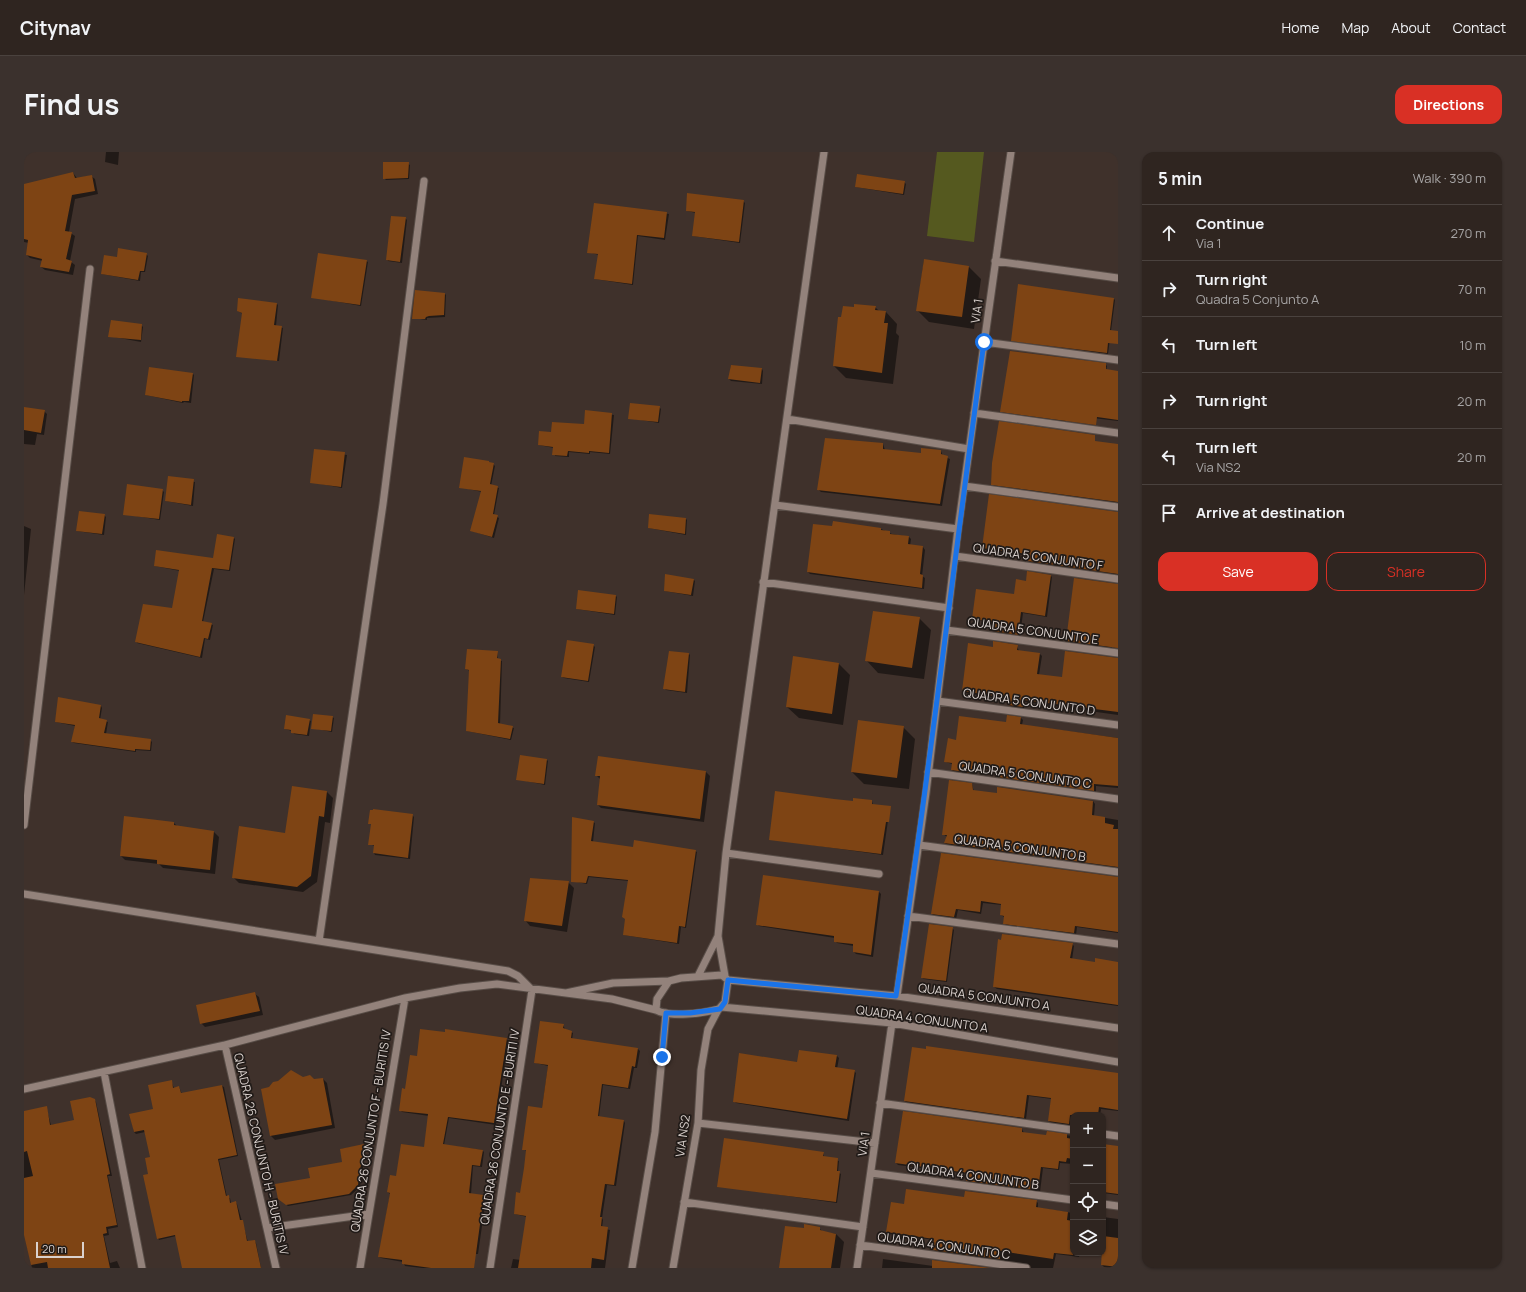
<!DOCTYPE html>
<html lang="en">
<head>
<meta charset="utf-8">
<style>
  :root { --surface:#2f2520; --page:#3b312d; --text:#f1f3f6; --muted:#a7a5a5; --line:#4a423e; --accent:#d93025 }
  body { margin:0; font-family:Manrope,sans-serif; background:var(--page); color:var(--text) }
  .controls { position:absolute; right:12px; bottom:12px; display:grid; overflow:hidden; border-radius:8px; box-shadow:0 1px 3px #0004 }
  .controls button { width:36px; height:36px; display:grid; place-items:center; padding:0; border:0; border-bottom:1px solid var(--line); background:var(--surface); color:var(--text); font:20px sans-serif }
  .scale { position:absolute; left:12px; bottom:10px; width:48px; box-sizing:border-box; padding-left:4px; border:2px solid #dad1cd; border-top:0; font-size:11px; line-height:14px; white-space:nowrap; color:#dad1cd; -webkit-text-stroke:3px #211b18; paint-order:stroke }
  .stop { position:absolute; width:12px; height:12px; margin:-9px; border:3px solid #1a73e8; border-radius:50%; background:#fff }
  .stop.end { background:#1a73e8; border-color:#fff; box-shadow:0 1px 4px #0008 }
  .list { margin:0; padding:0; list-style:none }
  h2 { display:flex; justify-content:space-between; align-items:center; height:52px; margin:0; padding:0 16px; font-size:17px }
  h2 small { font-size:13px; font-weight:400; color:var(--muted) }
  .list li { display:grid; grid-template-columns:26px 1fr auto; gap:12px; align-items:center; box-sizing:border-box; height:56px; padding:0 16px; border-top:1px solid var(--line) }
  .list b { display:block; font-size:15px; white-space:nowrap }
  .list p { margin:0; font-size:13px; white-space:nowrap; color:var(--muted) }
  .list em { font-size:13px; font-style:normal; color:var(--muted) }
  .actions { display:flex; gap:8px; padding:12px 16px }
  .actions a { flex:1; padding:9px 0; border:1px solid var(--accent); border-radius:12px; text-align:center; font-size:14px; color:var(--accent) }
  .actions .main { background:var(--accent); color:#fff }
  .icon { flex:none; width:22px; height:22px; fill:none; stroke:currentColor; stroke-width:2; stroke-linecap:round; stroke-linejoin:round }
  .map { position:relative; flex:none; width:1094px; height:1116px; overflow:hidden; border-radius:12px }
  header { display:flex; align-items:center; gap:24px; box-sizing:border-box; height:56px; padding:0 20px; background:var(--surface); border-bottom:1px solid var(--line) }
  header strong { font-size:19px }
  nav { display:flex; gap:22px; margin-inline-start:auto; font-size:14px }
  .intro { display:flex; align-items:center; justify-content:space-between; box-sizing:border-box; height:96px; padding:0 24px }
  h1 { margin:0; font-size:28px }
  .button { padding:10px 18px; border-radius:12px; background:var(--accent); color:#fff; font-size:14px; font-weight:700 }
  main { display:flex; gap:24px; padding:0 24px }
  aside { flex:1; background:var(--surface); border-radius:12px; box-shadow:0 1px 3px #0004 }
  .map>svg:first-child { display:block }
</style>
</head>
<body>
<header>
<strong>Citynav</strong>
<nav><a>Home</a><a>Map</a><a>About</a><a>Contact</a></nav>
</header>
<div class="intro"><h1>Find us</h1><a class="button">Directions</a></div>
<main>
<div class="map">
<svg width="1094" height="1116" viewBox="0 0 1094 1116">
  <rect width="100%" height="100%" fill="#3f312b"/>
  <path fill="#55591f" d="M913 0H960L950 90 903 84Z"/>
  <path fill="#0007" d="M82 0H95L94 13 81 10Z
    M384 12 386 13 385 27 362 28 360 26Z
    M49 21 53 26 67 24 71 27 74 42 51 47 45 80 51 84 46 109 51 113 49 123 21 118 17 115 19 109 6 106 3 103 5 91 0 90V34Z
    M880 30 882 32 880 43 832 35Z
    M719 49 721 51 716 91 669 84 672 61 663 59Z
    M571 52 645 62 641 88 614 84 609 133 571 127 575 103 564 100Z
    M381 66 383 68 378 111 364 109 363 107Z
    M122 102 124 104 121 120H117L116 129 78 122Z
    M900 108 945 115 957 127 950 177 905 170 893 158Z
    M342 109 344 110 337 154 288 145Z
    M421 142 422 143 421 165 403 166V168L389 166Z
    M1090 147 1091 148 1084 202 989 188Z
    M253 152 254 153 252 174 259 176 255 209 214 204 219 162 214 159Z
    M851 155 855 159 862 160 873 172 872 181 875 184 869 232 822 226 810 214 818 166 831 156Z
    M117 173 119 175 117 190 85 184Z
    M1081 212 1083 214 1081 227 1094 220V269L1043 263 1042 270 979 261 977 259Z
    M707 214 738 217 739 219 738 232 707 229 705 227Z
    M169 222 170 223 167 251 160 250 159 251 122 243Z
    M635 255 637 257 635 271 605 266Z
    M0 256 20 259 23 262 20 283 13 282 11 293 0 292Z
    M562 259 590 263 586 302 566 300V302L545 300V305L531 304 530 296 515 293 528 281 561 273Z
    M1040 286 1094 293V351L970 334 968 332Z
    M859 292 861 298 897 302 917 299 919 304 926 307 918 354 797 340 794 337Z
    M291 298 323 303 318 336 287 330Z
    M469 312 471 314 467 334 475 336 470 363 475 366 470 386 448 379 458 340 436 335Z
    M145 325 171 330 169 354 142 349Z
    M138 338 140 340 136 368 100 362Z
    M1094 361V424L1007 411 1005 409V404L961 398 959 396Z
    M80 363 82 365 80 383 53 379Z
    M662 367 663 368 662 383 625 376Z
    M0 374 7 377 0 443Z
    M857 377 868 382 885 385 887 387 886 394 899 395 901 398 898 424 901 426 900 437 786 422 784 420Z
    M210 386 211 387 206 419 190 417 179 470 189 473 186 488 181 487 178 506 113 491 112 489 149 457 156 419 131 414 190 408Z
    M1027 424 1028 425 1023 465 999 461 996 484 973 481 971 479 972 471 949 467 991 443 1003 430Z
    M669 427 671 429 669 444 641 439Z
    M1051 427 1094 433V489L1089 488 1088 496 1045 491 1043 489Z
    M592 444 593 445 591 463 553 457Z
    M895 466 907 478 900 527 854 521 843 509Z
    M569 493 571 495 565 530 540 526 538 525Z
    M993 494 995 499 1016 502 1018 504 1015 523 1038 526 1094 512V563L1001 550 1000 557 987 555 985 553V548L941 541 939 539 970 496Z
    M473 500 474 508 478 509 476 573 490 576 487 588 443 579 446 519 442 517Z
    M665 502 666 503 663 541 642 538 640 536Z
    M814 511 826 523 819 573 775 566 763 555Z
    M77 554 78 556 76 568 84 570 82 582 126 588 128 590 127 599 112 598V600L50 591 48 590 51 574 32 570Z
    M308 565 310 566 308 580 288 576Z
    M997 566 999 568 998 573 1094 586V636L1072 634V640L977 627 975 625 976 619 949 615 950 623 930 620 928 618V612L922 610 932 589Z
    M285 568 287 569 285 584 270 582 268 579 261 577Z
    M879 575 891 587 885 637 840 632 828 620Z
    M523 608 524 609 521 633 493 627Z
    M682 620 686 624 680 670 577 656 574 653 576 627 572 623Z
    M948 632 950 640 1069 649 1071 652 1070 664 1094 668V716L923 693 921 691 923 685 919 682Z
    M303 640 309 646 306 671 301 670 293 730 279 740 215 731 209 725 262 682Z
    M848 649 849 653 866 655 859 703 746 687 829 650Z
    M388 663 390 665 386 707 351 703 350 701 351 694 345 692 348 673 345 671Z
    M569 670 571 671 569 690 610 696 671 699 673 700 662 776 657 775 655 792 600 783 605 729 565 725 563 732 548 729Z
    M150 671 154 675 190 680 195 685 191 722 139 716 135 712 101 708 97 704Z
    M917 702 1094 726V781L1053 775 1052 783 982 773 980 771V765L977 763 978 753 959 751 957 762 934 758 932 767 910 764 908 762Z
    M740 724 855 740 857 742 849 805 832 802 830 800V794L813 791 811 789V786L735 774 733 772Z
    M544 730 550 736 543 780 506 774 501 768Z
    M928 776 930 778 923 830 900 827 898 826Z
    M1048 792 1050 794 1048 808 1072 811H1094V854L973 837 970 835Z
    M231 842 235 845 239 863 181 875 177 871Z
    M539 873 541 877 549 881 548 888 614 897 616 899 613 916H610L606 937 579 933 575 965 600 969 601 971 592 1034 583 1033 578 1066 579 1068 578 1076 586 1078 581 1116H487L489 1107 497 1108 503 1065 491 1062 497 1042 503 999 499 997 518 957 524 914 512 911Z
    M483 887 484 889 472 973 425 966 420 993 458 998 460 1000 458 1015 449 1014 447 1042 462 1046 454 1102H451L449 1116H398L381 1114 379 1110 357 1106 355 1105 366 1042 364 1040 373 1025 401 996 405 964 378 960 376 958 393 905Z
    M813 904 815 906 813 917 830 919 832 921 825 969 712 951 710 949 774 911Z
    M1094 922V959L1077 957 1076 963H1049V974L1027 971 1025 969 1028 947 1005 944 1002 967 883 951 881 949Z
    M279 926 290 928 299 927 303 931 311 976 251 988 247 984 238 938Z
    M147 929 150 936 155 935 158 942 198 934 200 935 214 1004 195 1008 203 1045 206 1046 207 1051H212L213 1052 224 1090 230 1089 232 1091 237 1116H159L152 1084 135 1088 134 1086 126 1023 127 1005 121 980 112 982 110 980 107 963 130 958Z
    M70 948 72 950 88 1024H84L94 1075 84 1077 85 1083 80 1084 86 1111 93 1109 96 1116H8L0 1079V960L22 955 27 973 51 969Z
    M880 960 998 977 1000 981 1023 985 1024 981 1049 984V1012L1036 1011 1035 1018 1019 1016 1016 1040 945 1030 943 1028 944 1022 874 1013 872 1011Z
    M340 993 342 995 336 1035 327 1043 264 1054 257 1048 287 1027 319 1011 317 997Z
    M1079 993 1094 996V1043L1079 1041Z
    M799 1000 800 1005 815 1009 814 1020 817 1022 813 1051 695 1034Z
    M941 1046 1012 1049 1014 1051V1056L1049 1061V1101H1056L1055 1105 1032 1102 1029 1116H1007L1006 1113 912 1100 910 1098 911 1088 865 1082 864 1080 880 1053Z
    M1079 1065 1094 1067V1116L1080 1115 1078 1113Z
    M795 1076 799 1080 812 1082 820 1090 816 1116H756L781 1077Z
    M859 1107 909 1114 958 1116H858Z"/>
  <path fill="#7e4414" d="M359 10H385L384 26 359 27Z
    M49 20 51 26 68 23 71 39 48 43 41 79 48 80 42 107 48 109 45 120 16 115 18 107 2 103 4 88 0 87V32Z
    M833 22 881 29 879 42 831 35Z
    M663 41 720 48 715 90 668 84 671 60 662 59Z
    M570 51 643 60 640 86 613 83 608 132 570 127 574 102 563 101Z
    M367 64 382 65 376 110 362 108Z
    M94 96 123 101 120 119H116L114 128 77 122 80 103 93 105Z
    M294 101 343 108 336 153 287 146Z
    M900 107 945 114 938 165 892 159Z
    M994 132 1090 146 1086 178 1094 179V192L1084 191 1083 201 987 189Z
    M391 138 421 141 420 163 405 164 402 165 401 167H388Z
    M214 146 253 151 250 173 258 174 253 209 212 205 218 161 213 159Z
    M830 152 852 154 851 158 862 159 860 171H864L858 221 809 214 814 165H817L819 154 830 155Z
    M87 168 118 172 117 188 84 185Z
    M986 199 1082 211V217L1094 219V268L1073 265 1072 273 976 260Z
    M707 213 738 216 736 231 704 227Z
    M125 215 169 221 165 249H158V250L121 243Z
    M606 251 636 254 634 270 604 267Z
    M0 255 21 258 17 281 0 278Z
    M561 258 588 261 585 301 565 299V301L544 299 543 304 528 303 529 295 514 293 515 279 527 280 528 270 560 272Z
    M975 269 1071 283V289L1094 292V350L967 333 968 311Z
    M801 286 859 291V297L897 301V296L917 298V302L924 304 916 352 793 338Z
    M290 297 321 300 317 335 286 331Z
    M440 305 465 309V310L470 311 466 332 474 334 469 362 474 363 468 385 446 379 457 339 435 336Z
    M144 324 170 327 167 353 141 349Z
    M103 332 139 337 135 367 99 363Z
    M965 342 1094 360V422L1004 409V402L958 396Z
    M55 359 81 362 78 382 52 379Z
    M625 362 662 366 661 382 624 376Z
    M809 369 857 376V378L866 379V382L885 384 884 392 899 394 896 422 899 423 898 436 783 420 789 372 808 374Z
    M193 382 210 385 205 418 188 416 178 469 188 471 184 487 180 486 176 505 111 490 119 452 148 456 155 418 130 414 132 398 189 406Z
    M1003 419 1027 423 1021 464 997 460 994 483 970 479 971 470 948 467 952 437 990 442 992 427 1002 429Z
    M641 422 670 427 667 443 640 439Z
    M1050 426 1094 432V496L1042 489Z
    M554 438 592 443 590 462 552 457Z
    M849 459 896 465 888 516 841 509Z
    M543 488 570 492 564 529 537 525Z
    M969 489 994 493 993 498 1016 501 1013 522 1038 525 1041 499 1094 506V560L1000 548 999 555 984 553V546L938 539 944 491 969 495Z
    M443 497 474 499 473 506 477 507 474 571 489 574 486 587 442 579 445 518 441 517Z
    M645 499 665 501 661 540 639 537Z
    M769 504 815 511 808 562 762 555Z
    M34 545 77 553 75 566 83 568 80 581 127 587 126 598 111 597V599L47 590 51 573 31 570Z
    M289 562 309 564 307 579 287 577Z
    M262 563 286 567 283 583 267 581V578L260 577Z
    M983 563 997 565 996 572 1094 586V634L1070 632V639L974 625 975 617 948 614V621L927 618 928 611 920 610 924 586 932 588 935 564 982 570Z
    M834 568 880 574 873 626 827 620Z
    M496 603 523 607 520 632 492 628Z
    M574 604 682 619 676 667 573 653 576 624H571Z
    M925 628 948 631 949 638 973 641V635L1069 649 1068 663 1081 665V671L1090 673 1089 677H1094V715L920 691 923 683H918Z
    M268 634 303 639 300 665 295 664 287 724 273 735 208 726 215 674 261 681Z
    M751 639 810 647 829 649V646L848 648V652L867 654 865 670H862L857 702 745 688Z
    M349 657 389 662 384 706 349 701 350 693H344L347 672H344L346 658H349Z
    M100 664 150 670V673L190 679 186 718 133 712V708L96 704Z
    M548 665 570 669 567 689 609 695 610 688 672 698 661 775 655 774 653 791 599 783 601 767 598 765 604 728 564 724 562 731 547 730Z
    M917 701 1094 725V780L1051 774 1050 781 979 772 980 764 976 763 977 752 957 749 956 760 932 757 930 765 907 762Z
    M739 723 855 739 847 803 829 800V792L810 790V784L732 773Z
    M506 726 545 729 538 774 500 769Z
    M905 772 929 775 922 829 897 826Z
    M978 782 1049 791 1046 806 1071 810V806L1094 810V853L969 835 974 787 977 788Z
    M231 840 236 859 176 872 172 853Z
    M516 869 540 872 539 876 548 879 547 886 614 896 611 915 608 914 604 936 578 932 574 964 600 968 590 1033 581 1032 576 1065H578L577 1074 584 1075 580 1108 568 1106 567 1116H494L502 1064 490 1062 492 1040 496 1041 500 1016 502 998H498L504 954 518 956 524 913 510 911Z
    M396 877 421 880V877L483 886 470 971 424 965 419 992 459 998 456 1014 448 1013 445 1041 460 1043 450 1116H407L378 1112V1108L354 1105 366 1041 363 1040 366 1023 372 1024 377 992 400 995 404 962 375 959 378 936 381 937 386 903 393 904Z
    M902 894 1094 921V958L1075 955 1074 963H1046L1045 972 1024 969 1027 946 1003 943 1000 966 880 949 888 895 902 897Z
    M775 898 813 903 811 915 831 918 823 967 709 950 715 901 773 910Z
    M267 918 279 925 286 923 290 927 299 926 308 973 246 984 237 937 245 935 249 930 254 929Z
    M148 928 149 936 155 934 157 941 198 933 213 1003 194 1007 202 1044 205 1043 206 1051 212 1049 216 1068H219L223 1089 231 1088 237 1116H158L151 1083 133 1087 119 1023 124 1022 121 1006 126 1005 120 978 110 980 105 962 129 957 124 933Z
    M66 945 71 947 86 1022 83 1023 93 1073 82 1075 83 1081 79 1082 86 1116H24L23 1110 7 1113 0 1083V1026L9 1024 3 999 0 1000V959L23 954 26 973 50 968 46 949Z
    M879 959 998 976V980L1022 983 1023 979 1043 982V986L1049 987V1007L1043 1006 1042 1010 1035 1009 1034 1017 1017 1015 1014 1038 942 1029 944 1021 871 1011Z
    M700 986 800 1000 799 1004 814 1006 813 1019H816L812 1050 693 1035Z
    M340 992 334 1033 325 1042 262 1053 254 1047 251 1032 286 1026 284 1016 318 1010 316 997Z
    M1079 992 1094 994V1042L1079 1040Z
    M882 1037 940 1045 941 1039 1013 1048 1012 1055 1044 1060 1043 1068 1049 1069V1103L1030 1101 1029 1107 976 1099V1107L909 1098 910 1087 862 1080 867 1050 880 1052Z
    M780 1072 796 1075V1078L812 1082 807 1116H755L761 1074 780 1076Z
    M1079 1084 1094 1086V1115L1077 1113Z
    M908 1108 966 1116H908Z"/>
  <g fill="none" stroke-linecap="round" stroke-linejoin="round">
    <g stroke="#584d47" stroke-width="9">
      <path id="minor" d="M971 109 1094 126
        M960 190 1094 208
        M950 261 1094 281
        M763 267 945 297
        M940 334 1094 355
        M751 353 934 377
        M931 404 1094 427
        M739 430 925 456
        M922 478 1094 501
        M913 549 1094 573
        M904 620 1094 647
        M0 673 66 117
        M895 693 1094 720
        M702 701 855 722
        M0 742 484 819 494 824 508 838 466 1116
        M884 764 1094 792
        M295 789 359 352 400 29
        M698 823 704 828 701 850 695 857C680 861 646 866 632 858L633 847 645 829 657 826Z
        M674 824 694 784
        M701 824 694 784 702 701 800 0
        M704 828 873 844 1094 876
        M542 841 589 831 645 829
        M873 844 902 641 934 377 987 0
        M697 855 868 871 1094 910
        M201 893 252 1116
        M80 920 118 1116
        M0 937 201 893 381 846 436 836 473 832 588 847 632 858
        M856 951 1049 978
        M674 971 851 991
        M1079 982 1094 984
        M847 1021 1049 1048
        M660 1050 839 1075
        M1079 1052 1094 1054
        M243 1076 345 1062
        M836 1093 1002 1116
        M336 1116 381 846
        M608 1116 631 980 642 861
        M649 1116 674 971 677 918 684 877 694 858
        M833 1116 868 871"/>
    </g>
    <use href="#minor" stroke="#93827b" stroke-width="7"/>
  </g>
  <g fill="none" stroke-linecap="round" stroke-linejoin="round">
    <path stroke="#1a73e8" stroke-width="5" d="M638 905 642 861H666L696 857 701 850 704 828 872 844C905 626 930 408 960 190"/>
  </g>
  <g text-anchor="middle" stroke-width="3.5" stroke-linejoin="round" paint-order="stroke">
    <g font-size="12" fill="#dad1cd" stroke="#211b18">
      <text transform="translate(953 159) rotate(-82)" y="4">VIA 1</text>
      <text transform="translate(1014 405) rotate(8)" y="4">QUADRA 5 CONJUNTO F</text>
      <text transform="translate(1009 479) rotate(8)" y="4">QUADRA 5 CONJUNTO E</text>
      <text transform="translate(1005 550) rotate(8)" y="4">QUADRA 5 CONJUNTO D</text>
      <text transform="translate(1001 623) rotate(8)" y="4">QUADRA 5 CONJUNTO C</text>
      <text transform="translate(996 696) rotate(8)" y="4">QUADRA 5 CONJUNTO B</text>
      <text transform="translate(960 845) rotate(8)" y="4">QUADRA 5 CONJUNTO A</text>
      <text transform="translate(898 867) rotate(8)" y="4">QUADRA 4 CONJUNTO A</text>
      <text transform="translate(476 975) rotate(-81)" y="4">QUADRA 26 CONJUNTO E - BURITI IV</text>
      <text transform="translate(347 979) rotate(-81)" y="4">QUADRA 26 CONJUNTO F - BURITIS IV</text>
      <text transform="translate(659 984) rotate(-82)" y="4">VIA NS2</text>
      <text transform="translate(840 992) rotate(-82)" y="4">VIA 1</text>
      <text transform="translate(237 1002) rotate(77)" y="4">QUADRA 26 CONJUNTO H - BURITIS IV</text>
      <text transform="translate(949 1024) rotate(8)" y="4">QUADRA 4 CONJUNTO B</text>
      <text transform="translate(920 1094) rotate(8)" y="4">QUADRA 4 CONJUNTO C</text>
    </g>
  </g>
</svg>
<div class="controls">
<button>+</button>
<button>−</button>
<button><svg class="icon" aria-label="locate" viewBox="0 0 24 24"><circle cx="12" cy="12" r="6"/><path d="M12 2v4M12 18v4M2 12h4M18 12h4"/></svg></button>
<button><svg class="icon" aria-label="layers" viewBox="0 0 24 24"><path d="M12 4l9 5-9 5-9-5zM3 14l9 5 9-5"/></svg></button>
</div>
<div class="scale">20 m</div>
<div class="stop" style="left:960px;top:190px"></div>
<div class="stop end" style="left:638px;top:905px"></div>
</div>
<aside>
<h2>5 min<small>Walk · 390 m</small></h2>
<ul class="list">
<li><svg class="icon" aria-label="ahead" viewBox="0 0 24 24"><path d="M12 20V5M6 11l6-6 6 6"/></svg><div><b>Continue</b><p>Via 1</p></div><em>270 m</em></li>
<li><svg class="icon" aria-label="right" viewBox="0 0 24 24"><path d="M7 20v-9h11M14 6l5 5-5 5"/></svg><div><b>Turn right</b><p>Quadra 5 Conjunto A</p></div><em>70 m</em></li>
<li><svg class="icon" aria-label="left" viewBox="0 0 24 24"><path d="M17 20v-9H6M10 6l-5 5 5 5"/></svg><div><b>Turn left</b></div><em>10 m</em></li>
<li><svg class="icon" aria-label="right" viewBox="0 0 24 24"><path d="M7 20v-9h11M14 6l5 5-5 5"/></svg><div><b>Turn right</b></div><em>20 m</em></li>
<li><svg class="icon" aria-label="left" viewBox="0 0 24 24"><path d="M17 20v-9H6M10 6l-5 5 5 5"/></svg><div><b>Turn left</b><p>Via NS2</p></div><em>20 m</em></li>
<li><svg class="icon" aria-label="arrive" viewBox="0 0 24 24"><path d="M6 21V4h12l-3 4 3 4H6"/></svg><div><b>Arrive at destination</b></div></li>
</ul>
<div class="actions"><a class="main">Save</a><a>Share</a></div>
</aside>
</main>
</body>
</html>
